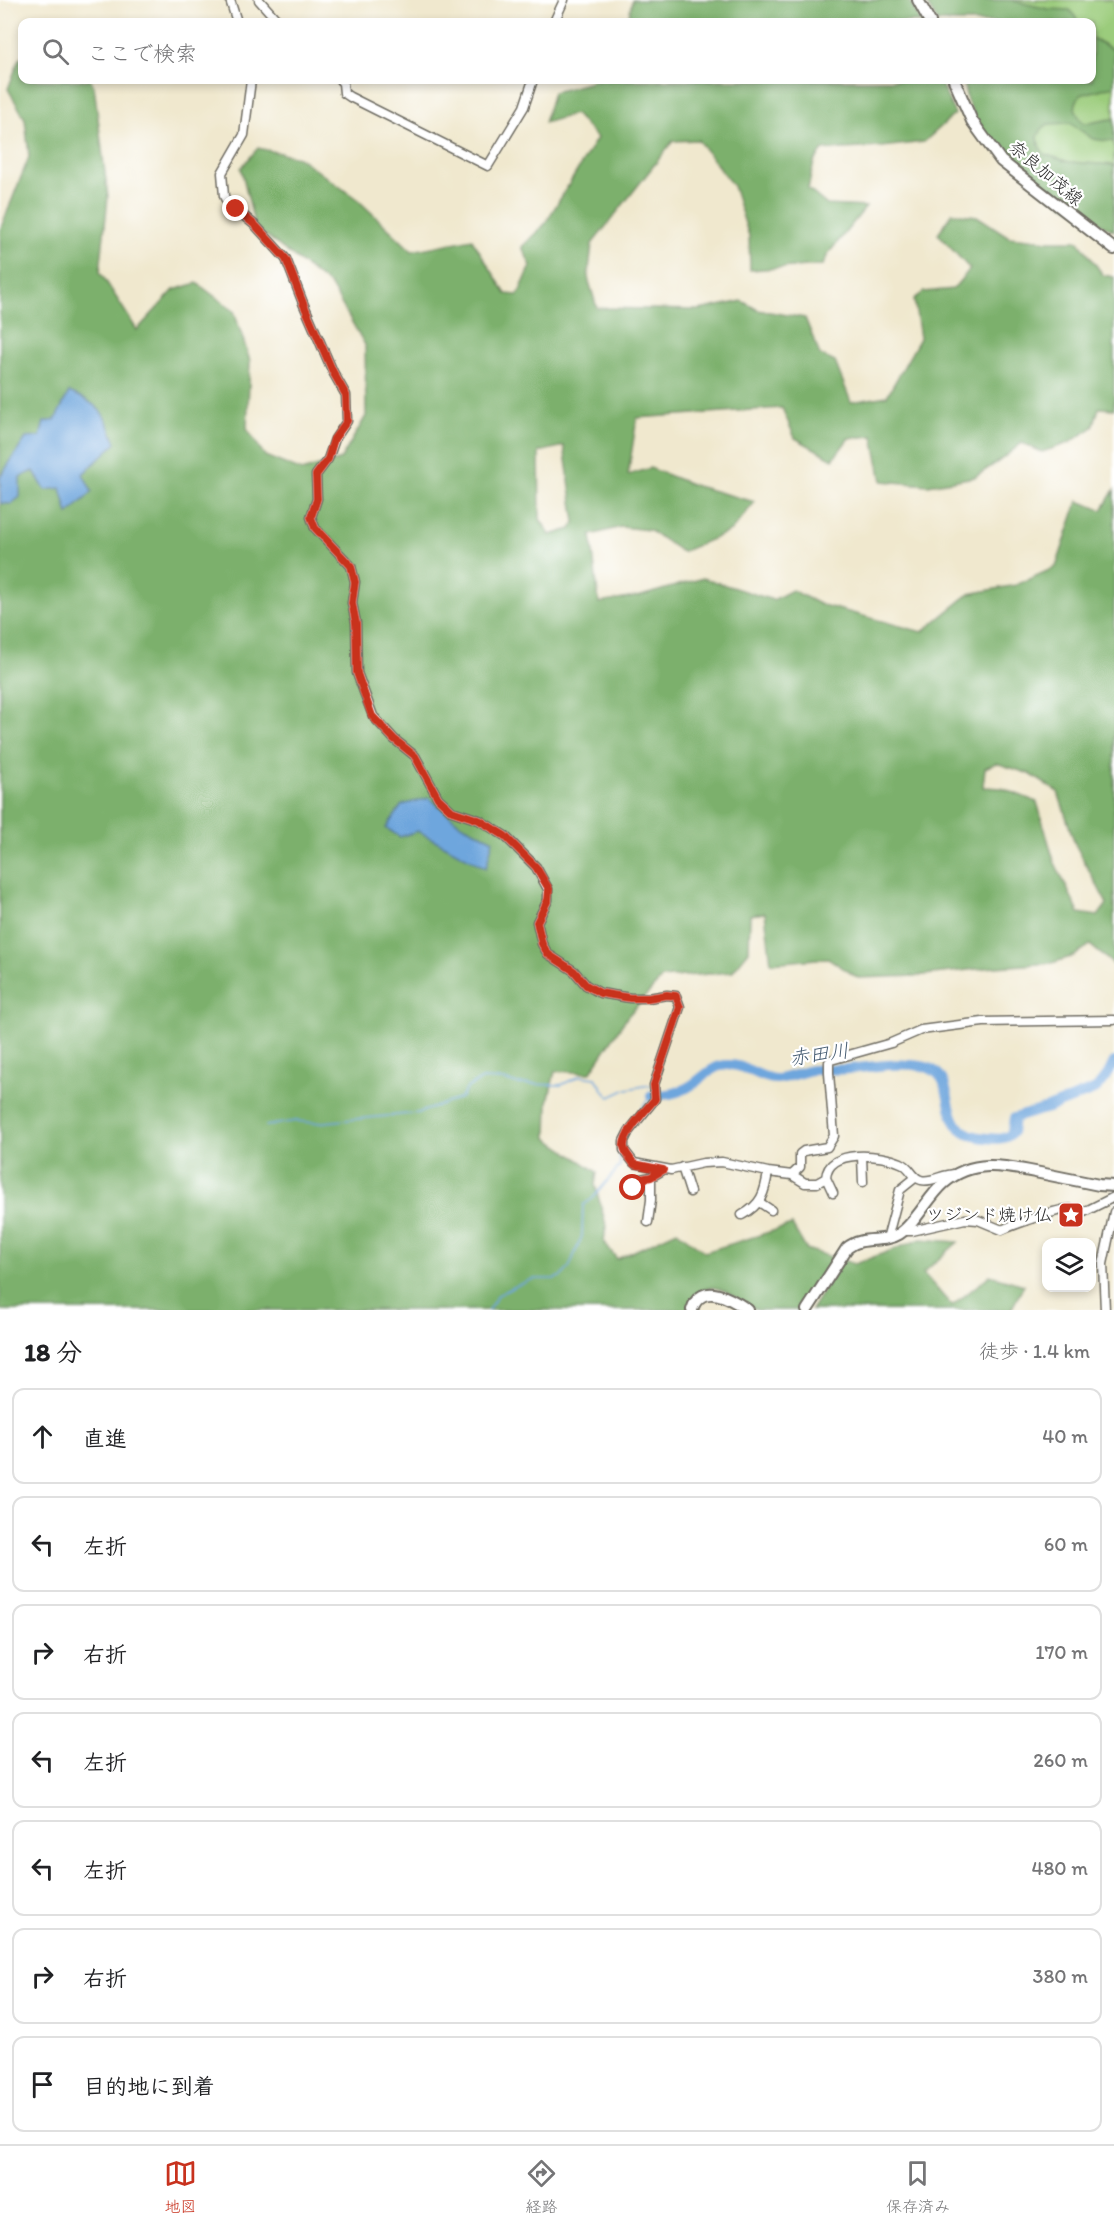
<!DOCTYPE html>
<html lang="ja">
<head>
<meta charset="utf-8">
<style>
  :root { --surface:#fff; --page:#f2f2f2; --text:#202124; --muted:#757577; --line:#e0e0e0; --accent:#c8321e }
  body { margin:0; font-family:Itim,"Klee One",sans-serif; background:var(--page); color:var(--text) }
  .controls { position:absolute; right:18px; bottom:18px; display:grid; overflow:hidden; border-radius:12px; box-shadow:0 3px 9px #0003 }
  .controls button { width:54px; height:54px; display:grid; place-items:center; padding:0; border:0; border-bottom:2px solid var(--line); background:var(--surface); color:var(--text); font:30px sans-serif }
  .stop { position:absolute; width:18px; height:18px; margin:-14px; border:4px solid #c8321e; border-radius:50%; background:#fff }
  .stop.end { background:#c8321e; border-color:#fff; box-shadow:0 2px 6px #0008 }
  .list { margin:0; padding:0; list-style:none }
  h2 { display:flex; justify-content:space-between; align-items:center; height:78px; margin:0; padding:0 24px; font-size:26px }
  h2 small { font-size:20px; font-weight:400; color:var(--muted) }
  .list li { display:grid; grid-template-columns:39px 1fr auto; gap:18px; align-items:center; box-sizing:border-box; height:96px; margin:0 12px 12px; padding:0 12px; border:2px solid var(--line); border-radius:12px }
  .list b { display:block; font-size:22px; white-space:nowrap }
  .list em { font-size:20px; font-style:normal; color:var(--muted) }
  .icon { flex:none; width:33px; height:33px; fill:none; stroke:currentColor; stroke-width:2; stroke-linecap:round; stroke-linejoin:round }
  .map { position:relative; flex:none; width:1114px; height:1310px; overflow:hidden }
  .search { position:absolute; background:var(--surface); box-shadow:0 3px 9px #0003; left:18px; right:18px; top:18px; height:66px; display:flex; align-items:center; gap:15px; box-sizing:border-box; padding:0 21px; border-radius:12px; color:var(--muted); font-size:22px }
  .sheet { height:834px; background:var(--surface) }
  nav { display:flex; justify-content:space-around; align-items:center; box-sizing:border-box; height:84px; border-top:2px solid var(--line); background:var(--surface); font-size:16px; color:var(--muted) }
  nav a { display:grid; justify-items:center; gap:3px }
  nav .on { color:var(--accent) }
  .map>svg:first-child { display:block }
</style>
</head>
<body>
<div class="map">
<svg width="1114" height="1310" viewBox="0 0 1114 1310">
  <rect width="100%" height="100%" fill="#fff"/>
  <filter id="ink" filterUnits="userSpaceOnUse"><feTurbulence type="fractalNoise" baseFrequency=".0167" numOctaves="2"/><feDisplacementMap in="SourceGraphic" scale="12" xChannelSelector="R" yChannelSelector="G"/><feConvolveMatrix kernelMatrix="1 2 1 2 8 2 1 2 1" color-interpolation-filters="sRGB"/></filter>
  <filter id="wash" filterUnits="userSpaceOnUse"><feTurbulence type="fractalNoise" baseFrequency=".008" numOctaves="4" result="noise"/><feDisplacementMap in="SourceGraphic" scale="24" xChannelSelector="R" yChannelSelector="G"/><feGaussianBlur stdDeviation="1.35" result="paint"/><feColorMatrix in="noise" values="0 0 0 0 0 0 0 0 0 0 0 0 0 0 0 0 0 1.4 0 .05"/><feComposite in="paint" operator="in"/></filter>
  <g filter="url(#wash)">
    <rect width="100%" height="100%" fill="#f0e8ce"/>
    <path fill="#9bcc7c" stroke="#637c54" stroke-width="1.5" d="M927 0H1114V199L1070 179 1012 136 1092 80V22H938Z"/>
    <path fill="#7cb06c" stroke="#546e4c" stroke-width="1.5" fill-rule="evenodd" d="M632 0H909L921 22H628Z
      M924 0H1010L1048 9 1070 10 1079 22H938Z
      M1092 38 1114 50V86L1080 95C1072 108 1075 111 1083 123 1094 124 1103 119 1114 119V142L1093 139 1070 123 1048 124 1042 129 1038 136 1039 146 1044 154 1069 162 1114 165V231L1063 204 998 150 982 130 967 101 963 80H1092Z
      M22 57V80H90L94 86 108 197 100 272 137 330 174 290 197 283 234 311 250 361 247 429 265 456 302 471 341 459 366 416 365 345 331 286 255 227 241 168 258 148 298 157 357 199 412 251 472 239 506 294 518 295 531 266 522 247 545 224 597 138 575 114 544 123 553 92 588 83 592 80H939L955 114 924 142 882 147 823 150 814 162 808 189 827 205 866 207 828 254 823 265 750 270 749 236 733 186 698 140 673 141 592 244 588 278 597 308 699 310 742 301 758 310 805 318 820 355 835 362 851 402 887 396 920 338 914 299 924 292 953 289 970 269 938 234 952 213 977 216 1009 237 1049 241H1079L1103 275 1114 277V409L1099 408 1093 427 1069 443 1042 452 1022 443 998 462 975 477 928 485 882 481 873 436 849 438 833 459 795 438 782 408 637 418 628 475 650 468 696 486 755 502 731 531 682 552 649 530 621 527 591 535 599 603 641 596 703 578 773 600 792 590 819 604 922 632 969 594 1016 585 1056 567 1078 501 1102 510 1114 490V965L1090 945 1074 956 1052 963 995 967 916 976 858 978 828 958 771 963 765 913 750 915 749 951 732 972 662 978 627 1017 590 1073 555 1071 548 1102 547 1138 597 1172 595 1185 606 1225 604 1242 617 1259 677 1231 705 1252 792 1225 806 1249 834 1258 801 1310C788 1310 770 1310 758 1310 740 1305 718 1275 697 1294 692 1299 689 1303 687 1310H0V230L29 157 25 119 8 89 19 59ZM564 446 575 522 571 529 550 535 540 519 539 452ZM996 763 1030 774 1058 792 1075 844 1107 904 1098 916 1079 913 1054 861 1037 802 1002 788 983 787 985 768Z
      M921 1239 958 1242 923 1273 952 1306 990 1275 1024 1285 1011 1310H811L842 1260 855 1264Z"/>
    <path fill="#6ea6dd" stroke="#4c6884" stroke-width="1.5" d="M69 392C100 404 105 413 116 443L83 474 92 492 68 514 61 488 45 490 34 471 20 477V497L11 504 0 503V477L26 438 40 437 44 422 55 420Z
      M429 798 459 823 493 840 486 868 418 831 400 837 386 828 402 805Z"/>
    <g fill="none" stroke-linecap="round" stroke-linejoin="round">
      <path stroke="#6ea6dd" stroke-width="1.5" d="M631 1122 651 1096 650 1091
        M266 1126 296 1121 315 1123 418 1113 461 1098 468 1087 483 1079 504 1080 517 1084 561 1085 580 1076 596 1078 606 1094 610 1097 627 1089 650 1085V1087
        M488 1310 498 1295 516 1286 533 1279H554L562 1276 569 1268 582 1236 583 1205 592 1199 620 1166 619 1137 625 1130"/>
      <path stroke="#6ea6dd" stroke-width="10" d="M651 1096C664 1095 678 1094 690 1086 700 1080 709 1069 720 1066 742 1060 760 1080 777 1079 788 1078 800 1072 812 1070 824 1069 836 1070 848 1069 872 1067 897 1062 921 1066 967 1073 928 1134 987 1138 998 1139 1004 1140 1012 1133L1014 1118 1048 1108 1096 1089 1108 1074 1114 1062"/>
    </g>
  </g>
  <g filter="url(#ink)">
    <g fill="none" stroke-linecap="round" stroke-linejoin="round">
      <g stroke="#706d64" stroke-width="11">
        <path id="minor" d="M230 0 237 22
          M259 0 275 18 281 22
          M554 22 564 0
          M251 80 244 135 222 173 224 196 227 202 256 226 286 259 303 303 333 372 346 395 347 421 335 439 328 459 316 475 317 499 311 517 315 528 351 566 355 582 352 603 356 623 357 673 373 716 394 739 415 756 438 798 452 811 479 820 505 836 536 867 548 889V900L537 922 542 944 548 954 574 971 586 985 600 993 630 998H648L667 995 676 996 680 1007 654 1085 655 1099 629 1131 624 1141V1150L634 1163 671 1170 703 1163 722 1162 768 1172 792 1175 805 1183H817L826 1178C828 1148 881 1154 901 1163 911 1167 912 1178 921 1180 932 1183 944 1173 957 1174
          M340 80 343 83 344 93 350 97 488 166 524 107 533 80
          M862 1156 863 1182
          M682 1167 690 1192
          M792 1175 800 1167V1154L804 1151 827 1147 834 1136 829 1073V1062L831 1060 891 1043 921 1030 983 1022 1114 1020
          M826 1178 833 1193
          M633 1188V1182L636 1180 651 1177
          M759 1202 771 1210
          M742 1215C761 1205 765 1193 768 1172
          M648 1222 651 1200V1177L663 1170
          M903 1231H912L965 1219 978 1220 1002 1230C1013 1225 1060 1208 1070 1209 1076 1210 1078 1213 1084 1212L1114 1197
          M887 1239 900 1190 915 1178
          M1105 1310 1103 1264 1114 1212"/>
      </g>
      <g stroke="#706d64" stroke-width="14">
        <path id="major" d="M918 0 930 22
          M954 80 972 121 1001 161 1114 249
          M692 1310C701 1280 732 1299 748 1310
          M807 1310 847 1248C862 1235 883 1244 899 1234 916 1223 928 1197 944 1183 973 1158 1006 1166 1040 1173 1060 1177 1079 1181 1099 1185L1114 1186"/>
      </g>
      <use href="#minor" stroke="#fff" stroke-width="8"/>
      <use href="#major" stroke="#fff" stroke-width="10"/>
    </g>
  </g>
  <g fill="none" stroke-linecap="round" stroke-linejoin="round" filter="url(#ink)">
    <path stroke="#c8321e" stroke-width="8" d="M236 209 256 226 286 259 303 303 333 372 346 395 347 421 334 439 328 459 316 475 317 499 311 517 315 528 351 566 355 582 352 603 356 623 357 673 372 716 394 739 415 756 438 798 452 811 479 820 505 836 536 867 549 889 548 900 537 922 542 944 548 954 574 971 586 985 600 993 630 998H648L667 995 676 996 680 1007 654 1085 655 1099C647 1109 622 1134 624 1147 625 1153 631 1159 634 1164L663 1170 651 1177 636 1180 633 1182V1188"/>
  </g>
  <defs>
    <g id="sight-square" transform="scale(1.35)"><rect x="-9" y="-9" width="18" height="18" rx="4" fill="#c8321e" stroke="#fff"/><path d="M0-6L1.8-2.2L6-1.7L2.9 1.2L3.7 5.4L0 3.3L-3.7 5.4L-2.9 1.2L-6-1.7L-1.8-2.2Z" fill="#fff"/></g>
  </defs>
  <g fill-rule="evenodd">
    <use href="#sight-square" x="1071" y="1215"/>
  </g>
  <g text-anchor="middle" stroke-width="4.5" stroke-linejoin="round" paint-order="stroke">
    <g font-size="18" fill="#2b2b2b" stroke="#fff">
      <text transform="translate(1046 173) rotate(40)" y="6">奈良加茂線</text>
    </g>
    <g font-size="18" fill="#2b2b2b" stroke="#fff" text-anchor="end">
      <text x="1052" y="1221">ツジンド焼け仏</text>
    </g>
    <g font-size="20" font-style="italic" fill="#465c72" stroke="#fff">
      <text transform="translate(819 1054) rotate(-8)" y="7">赤田川</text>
    </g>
  </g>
</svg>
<div class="controls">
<button><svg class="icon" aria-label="layers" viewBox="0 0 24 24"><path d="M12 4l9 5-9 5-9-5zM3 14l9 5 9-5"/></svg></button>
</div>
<div class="stop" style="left:633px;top:1188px"></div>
<div class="stop end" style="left:236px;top:209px"></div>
<div class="search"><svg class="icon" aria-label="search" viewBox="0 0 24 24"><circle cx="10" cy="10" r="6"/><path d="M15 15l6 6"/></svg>ここで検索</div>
</div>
<section class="sheet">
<h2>18 分<small>徒歩 · 1.4 km</small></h2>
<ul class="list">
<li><svg class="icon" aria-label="ahead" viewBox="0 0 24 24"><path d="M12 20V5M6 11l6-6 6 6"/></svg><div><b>直進</b></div><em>40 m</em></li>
<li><svg class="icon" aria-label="left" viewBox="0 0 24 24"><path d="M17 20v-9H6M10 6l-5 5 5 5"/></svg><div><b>左折</b></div><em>60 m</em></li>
<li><svg class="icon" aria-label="right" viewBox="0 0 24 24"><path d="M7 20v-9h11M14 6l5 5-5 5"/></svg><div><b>右折</b></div><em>170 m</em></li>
<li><svg class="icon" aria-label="left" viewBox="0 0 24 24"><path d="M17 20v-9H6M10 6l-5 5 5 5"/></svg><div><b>左折</b></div><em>260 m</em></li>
<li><svg class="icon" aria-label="left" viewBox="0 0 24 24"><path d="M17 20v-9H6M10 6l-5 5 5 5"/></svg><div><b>左折</b></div><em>480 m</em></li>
<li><svg class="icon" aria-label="right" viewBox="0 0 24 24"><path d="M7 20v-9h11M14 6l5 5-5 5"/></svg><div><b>右折</b></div><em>380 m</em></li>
<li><svg class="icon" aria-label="arrive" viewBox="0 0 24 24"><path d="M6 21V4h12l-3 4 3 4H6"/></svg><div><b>目的地に到着</b></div></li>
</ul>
</section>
<nav>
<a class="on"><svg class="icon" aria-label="map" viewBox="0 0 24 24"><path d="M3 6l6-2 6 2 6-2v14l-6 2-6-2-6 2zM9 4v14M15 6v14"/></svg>地図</a>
<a><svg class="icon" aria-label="directions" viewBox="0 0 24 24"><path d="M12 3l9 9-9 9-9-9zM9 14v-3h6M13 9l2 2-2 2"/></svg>経路</a>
<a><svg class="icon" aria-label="saved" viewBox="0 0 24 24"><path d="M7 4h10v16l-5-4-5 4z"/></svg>保存済み</a>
</nav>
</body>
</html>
